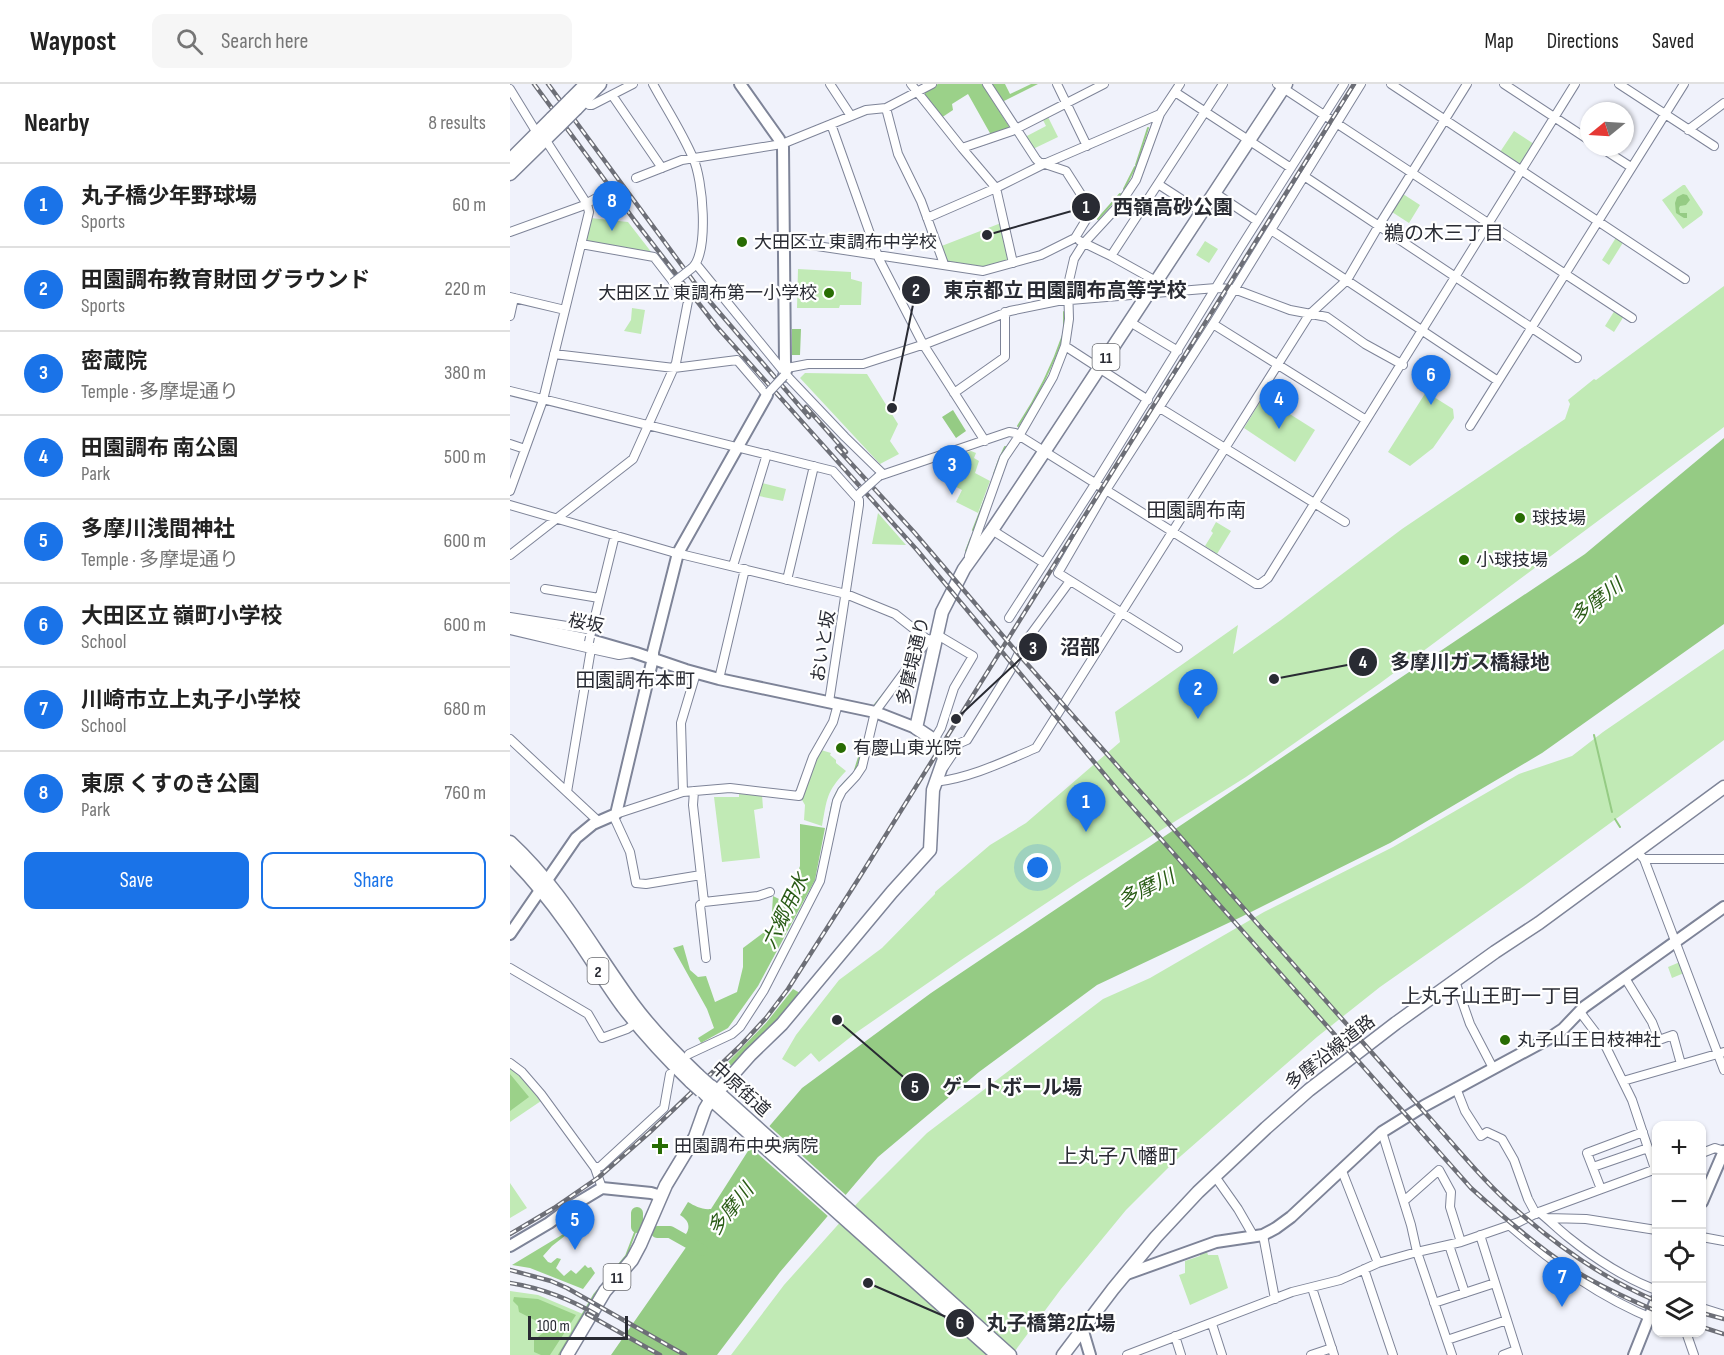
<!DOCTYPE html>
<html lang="en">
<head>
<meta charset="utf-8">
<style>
  :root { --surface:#fff; --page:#f6f6f6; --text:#222; --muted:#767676; --line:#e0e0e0; --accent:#1a73e8 }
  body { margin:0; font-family:"Sofia Sans Condensed","Noto Sans JP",sans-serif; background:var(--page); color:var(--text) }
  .controls { position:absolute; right:18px; bottom:18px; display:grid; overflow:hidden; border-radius:12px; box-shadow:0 2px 4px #0004 }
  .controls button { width:54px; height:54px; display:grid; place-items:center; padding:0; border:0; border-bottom:2px solid var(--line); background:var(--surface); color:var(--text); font:30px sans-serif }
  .compass { position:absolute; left:1070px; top:18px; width:54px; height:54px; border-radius:50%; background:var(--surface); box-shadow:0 2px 4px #0004; rotate:252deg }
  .scale { position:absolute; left:18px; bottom:15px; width:100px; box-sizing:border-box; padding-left:6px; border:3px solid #292b33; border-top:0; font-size:16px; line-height:21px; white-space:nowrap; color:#292b33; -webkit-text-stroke:4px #fff; paint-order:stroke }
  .you { position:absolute; left:528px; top:784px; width:21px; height:21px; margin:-15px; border:4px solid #fff; border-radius:50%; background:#1a73e8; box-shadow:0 0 0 9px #1a73e833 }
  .badge { display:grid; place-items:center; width:39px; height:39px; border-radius:50%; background:var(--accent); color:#fff; font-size:20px; font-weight:700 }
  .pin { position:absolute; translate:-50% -50px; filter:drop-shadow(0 2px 3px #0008) }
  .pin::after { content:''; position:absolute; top:32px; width:21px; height:18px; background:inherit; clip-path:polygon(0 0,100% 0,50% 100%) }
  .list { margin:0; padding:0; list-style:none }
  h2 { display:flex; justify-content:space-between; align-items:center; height:78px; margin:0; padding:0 24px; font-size:26px }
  h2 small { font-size:20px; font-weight:400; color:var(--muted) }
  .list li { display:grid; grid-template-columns:39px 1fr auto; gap:18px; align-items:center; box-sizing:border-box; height:84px; padding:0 24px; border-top:2px solid var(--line) }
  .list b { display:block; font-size:22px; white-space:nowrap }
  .list p { margin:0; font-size:20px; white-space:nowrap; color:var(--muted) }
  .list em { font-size:20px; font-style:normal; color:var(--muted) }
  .actions { display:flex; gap:12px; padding:18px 24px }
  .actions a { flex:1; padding:14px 0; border:2px solid var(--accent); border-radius:12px; text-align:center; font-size:21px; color:var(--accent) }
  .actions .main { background:var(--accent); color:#fff }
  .icon { flex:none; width:33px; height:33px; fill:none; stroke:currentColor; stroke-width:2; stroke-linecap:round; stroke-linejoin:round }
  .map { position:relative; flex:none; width:1214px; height:1271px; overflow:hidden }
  header { display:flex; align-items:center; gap:36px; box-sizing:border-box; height:84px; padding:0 30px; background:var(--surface); border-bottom:2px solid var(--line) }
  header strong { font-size:28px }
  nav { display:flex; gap:33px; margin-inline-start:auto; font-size:21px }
  .search { width:420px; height:54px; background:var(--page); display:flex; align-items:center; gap:15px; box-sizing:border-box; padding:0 21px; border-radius:12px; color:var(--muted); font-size:22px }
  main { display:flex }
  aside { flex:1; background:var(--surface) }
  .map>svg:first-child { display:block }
</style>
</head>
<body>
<header>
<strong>Waypost</strong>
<div class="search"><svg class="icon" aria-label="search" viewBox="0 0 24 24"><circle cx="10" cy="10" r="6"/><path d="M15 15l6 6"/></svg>Search here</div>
<nav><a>Map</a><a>Directions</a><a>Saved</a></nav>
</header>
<main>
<aside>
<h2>Nearby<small>8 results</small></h2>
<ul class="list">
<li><span class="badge">1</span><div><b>丸子橋少年野球場</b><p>Sports</p></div><em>60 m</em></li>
<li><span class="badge">2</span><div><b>田園調布教育財団 グラウンド</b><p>Sports</p></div><em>220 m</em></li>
<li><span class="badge">3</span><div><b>密蔵院</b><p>Temple · 多摩堤通り</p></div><em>380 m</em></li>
<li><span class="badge">4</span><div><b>田園調布 南公園</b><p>Park</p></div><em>500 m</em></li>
<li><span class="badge">5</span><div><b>多摩川浅間神社</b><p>Temple · 多摩堤通り</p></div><em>600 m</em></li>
<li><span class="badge">6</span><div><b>大田区立 嶺町小学校</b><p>School</p></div><em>600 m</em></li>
<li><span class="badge">7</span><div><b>川崎市立上丸子小学校</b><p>School</p></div><em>680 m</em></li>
<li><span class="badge">8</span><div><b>東原 くすのき公園</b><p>Park</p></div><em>760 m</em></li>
</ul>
<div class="actions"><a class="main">Save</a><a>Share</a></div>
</aside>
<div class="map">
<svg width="1214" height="1271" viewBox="0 0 1214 1271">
  <rect width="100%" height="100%" fill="#f0f2fb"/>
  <path fill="#c1eab5" d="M537 31 548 53 523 65 515 53 536 42 532 34Z
    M1004 47 1024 60 1010 81 990 68Z
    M1173 101H1175L1193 128 1192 131 1173 145 1152 116Z
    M893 110 910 121 899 139 882 128Z
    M81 134 118 138 142 169 75 157Z
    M491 139 500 176 472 184 436 178 429 163Z
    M1107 152 1114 157 1099 181 1092 176Z
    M695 157 708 165 699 179 686 171Z
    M288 185 341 188V195L352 198 351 221H330L329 224H287Z
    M1214 202V343L869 600 736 693 568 798 454 874 347 948 309 978 301 969 285 983 272 975 286 951 329 896 372 864 425 810V808L480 761 516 739 610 658 605 628 728 541 723 570 771 536 892 445 1055 335 1060 320 1058 316 1084 295 1086 296Z
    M122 224 135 226 131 250 114 247 121 236Z
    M1105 226 1114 232 1104 248 1095 242Z
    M295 289 357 290 388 340 380 357 389 370 370 380 290 294Z
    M916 308 943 325 944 334 923 364 900 382 878 368Z
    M753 313 805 346 785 378 734 344Z
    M461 367 466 369 464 374 469 377 465 389 480 397 468 429 446 418 452 406 429 394 424 380Z
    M252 399 276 405 273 417 249 412Z
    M368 429 396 461 362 460Z
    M706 438 721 447 707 470 695 462 703 449 701 447Z
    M1214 565V656L1014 802 870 903 807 953 664 1078 616 1126 551 1205 502 1271H221L274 1201 351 1115 417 1049 593 915 640 894 754 828 883 763 1009 690 1062 672 1093 648Z
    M311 666 321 669 320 671 326 676V679L336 687C316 708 317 715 312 742L294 736 295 721 292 716 305 676Z
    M229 710 252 711 253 724 244 726 250 774 212 778 204 713H229Z
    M1170 878 1174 889 1162 894 1158 883Z
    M0 980 10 989 31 1017 0 1038Z
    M0 1099 17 1124 0 1134Z
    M696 1165 698 1171H708L718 1204 680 1221 669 1191 675 1189V1177L690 1172V1167Z
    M0 1207 28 1211 80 1233 57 1271H0Z"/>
  <path fill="#9bd189" d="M428 0H472L500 44 481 51 458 10 442 20 443 26 431 34 414 12 416 6Z
    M480 0H495L500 10 521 0H528L492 18Z
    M290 740 315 744 305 796 248 902 218 944 191 959 188 954 204 944 197 925 163 864 173 861 180 886 188 893 196 892 205 918 227 908 233 883V864L261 843 263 812 277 819 290 782Z
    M283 905 290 909 262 943 223 984 218 978 256 939Z
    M0 990 19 1013 0 1027Z
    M70 1140 42 1162 33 1172 38 1178 41 1179 47 1174 51 1175 46 1184 54 1192 61 1186 66 1190 75 1181 78 1184 81 1183 85 1189 73 1205 20 1184 2 1181Z
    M4 1213 28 1215 66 1231 40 1271H31L24 1268V1256L33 1249H38L36 1242 9 1228 8 1222 3 1217Z"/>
  <path fill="#95cb84" d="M1173 110 1177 111 1180 116 1176 121 1170 122 1169 124 1170 129H1177V134H1174L1166 129 1165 119 1167 113Z
    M282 245H291L290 271H282Z
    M443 326 456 347 446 354 432 333Z
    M1214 354V540L1032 669 880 759 731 833 587 901 469 988 368 1073 270 1188 207 1271H101L179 1159 176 1150C181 1142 178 1136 170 1131L178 1118C185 1122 192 1126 201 1125L238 1067 292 1004 421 909 1075 470Z"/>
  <path fill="#f0f2fb" d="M257 1040 338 1113 320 1134 239 1062Z"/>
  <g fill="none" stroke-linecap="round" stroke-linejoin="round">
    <path stroke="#95cb84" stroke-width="2" d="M626 81 638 44
      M614 105 625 83
      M588 135 610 110
      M554 245V228
      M508 342C527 313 542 284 553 251
      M484 390 489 376 495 363
      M463 446 476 413
      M456 467 461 454
      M389 590 411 556
      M364 622 377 606
      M1084 651 1102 728
      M345 686 355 654
      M1105 735 1110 743
      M319 738C322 718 324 707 340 693
      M49 1271 84 1211 116 1172 127 1143H130"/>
    <path stroke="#95cb84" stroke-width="12" d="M127 1129V1143
      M147 1148H160L192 1166"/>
    <g stroke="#7e8498" stroke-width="10">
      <path id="street" d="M143 0C156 24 172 48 183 74 193 95 199 166 183 183
        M320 0 341 32
        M401 0 452 64 486 104 503 179
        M547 0 577 62
        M767 0 1122 234
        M881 0 1175 195
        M994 0 1079 56
        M1109 0 1204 62
        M0 5 27 49
        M665 8 781 84
        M102 11 152 84
        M74 16 79 21H82L123 0
        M376 24 388 70 411 117 434 180
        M321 40 369 175 413 260 475 357
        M1178 46 1214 19
        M1090 63 1121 83
        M452 64 502 47 594 0
        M794 92 1067 274
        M126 94 172 76 272 60 356 26 376 24 422 0
        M648 100 691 128
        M705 109 747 137
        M417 134 486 104 534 80 650 30
        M761 146 988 297
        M0 148 72 122 88 113
        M274 157 473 187 531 171 565 154 579 131 572 112 556 87 529 78 526 75 477 0
        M570 157 601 172 646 197
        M601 172 713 0
        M186 180 279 294 335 353 373 390
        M0 213 55 226
        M0 232 4 214
        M620 238 668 267
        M703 240 856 336
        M555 262 638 316
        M44 270 164 284 227 276 257 311 259 308
        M277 284 298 280H353L418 259 500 227 548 217 706 204 724 205 780 226 817 233 855 260 893 281
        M0 307 323 387 349 416V421L319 618
        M444 309 495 273V228
        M650 324 835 438
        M960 342 1174 0
        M0 360 15 365
        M369 392 499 348 505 349 746 500H750L758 494C861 330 963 165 1065 0
        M0 407 33 316 79 128 77 120 35 55
        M0 421 162 468 336 510 385 530 418 556
        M482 446 534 479
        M0 471 123 375 166 279 178 217 144 173 71 160
        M459 472 494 374 509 352 543 293 555 262 559 235 558 201 564 175 574 159 610 120 626 96 650 30 670 0
        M223 482 257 370
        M277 496 304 382
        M35 505 89 514
        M0 533 82 546
        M499 534 585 400 729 166 834 0
        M0 546 81 565 109 571 122 569
        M80 553 105 451
        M668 564 548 489 596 406 703 240 851 0
        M209 595 235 485
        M0 655 88 737
        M434 683 450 659 457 656 500 587 513 561 560 497
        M425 698C460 694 493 678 526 664L799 231 837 196 868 143 957 0
        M184 707 183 721 194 818
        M57 708 81 565
        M173 708 171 639 186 589
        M106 730 173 708 220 704 289 712 303 673 323 638 328 620
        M103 731 120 768 126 799 136 800 191 791
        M1132 773 1134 775H1214
        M1134 775 1214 986
        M196 874 190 821 194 818 248 812 260 808
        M0 884 78 930 92 954 117 945 126 939
        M1115 894 1142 938 1149 956 1163 951 1171 980
        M945 897 960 940 983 984
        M1070 928 1095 961 1122 1016 1146 1088
        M179 970 222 950 230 943 254 906 310 797 327 717 332 707 346 692 352 683 365 628 418 556 431 553 463 572 444 604 431 644 424 656
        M0 979 12 988 31 1010 85 1084 92 1104
        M1113 997 1214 968
        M946 1004 955 1027 971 1052 977 1048 992 1055 1004 1076 1018 1115 1026 1130
        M872 1048 901 1141 907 1168 942 1271
        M1192 1069 1205 1064 1214 1067
        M1083 1083 1138 1064
        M85 1084 91 1082 154 1024 160 990
        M832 1087 868 1179
        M704 1091 728 1125 743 1151
        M1091 1105 1077 1069 1133 1048
        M894 1117 929 1086 941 1108 940 1123 951 1158
        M1029 1128C1039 1136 1048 1145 1058 1153 1084 1174 1115 1194 1146 1206
        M1037 1134 1076 1135 1146 1146
        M999 1141C1044 1180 1091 1214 1146 1236
        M753 1151 765 1215
        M970 1151 1008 1271
        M1192 1153 1214 1157
        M939 1161 955 1209
        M854 1185 883 1271
        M802 1204 824 1271
        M924 1219 985 1199
        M1192 1224 1214 1231
        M702 1240 712 1271
        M1176 1248 1184 1271
        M665 1252 671 1271
        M937 1256 997 1236
        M617 1271 782 1208 830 1196 868 1179 907 1168 951 1158 1009 1138 1029 1128 1146 1085
        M801 1271 822 1264
        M993 1271 1006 1266"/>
    </g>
    <g stroke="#7e8498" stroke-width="14">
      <path id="secondary" d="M230 0 269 55 273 63 275 279 277 284 274 292
        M0 540 81 556 126 569 176 586 209 595 365 628 406 644
        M0 850 66 754 83 740 106 730 143 574V568L168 469 257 311
        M1192 1118 1214 1067
        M0 1162 39 1139 62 1122 92 1104 141 1109 151 1112
        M614 1191 706 1158 753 1151 766 1144 781 1133 872 1048 914 1022 1038 955 1053 945 1074 923 1214 823
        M572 1244 580 1271
        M1124 1271 1146 1216"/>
    </g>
    <g stroke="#7e8498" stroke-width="15">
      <path id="primary" d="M60 16 76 0
        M66 25 90 0
        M0 76 42 34
        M0 90 49 42
        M0 758C52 806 82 864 123 920 142 946 165 969 188 991
        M0 772C21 793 39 815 56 839 76 866 93 896 113 923 134 950 156 974 181 998
        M201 1002 500 1271
        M195 1010 487 1271
        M57 1271 95 1207 122 1176 130 1161 156 1101 185 1053 195 1025 201 1015 240 971 272 940 382 808 420 766 423 706 434 675 432 668 424 656 406 644 432 528 454 485 482 446 534 368 776 0
        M553 1271 603 1205 646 1153 688 1108 756 1044 799 1006 886 939 985 868 1029 839 1214 703"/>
    </g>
    <use href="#street" stroke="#fff" stroke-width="8"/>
    <use href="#secondary" stroke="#fff" stroke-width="10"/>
    <use href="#primary" stroke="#fff" stroke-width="12"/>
    <g stroke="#6d6f77" stroke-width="4.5">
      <path id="rail" d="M24 0 125 137 207 243 407 466 610 709 961 1104C992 1132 1024 1160 1059 1183 1087 1201 1116 1214 1146 1227
        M38 0 190 206 299 333
        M296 323 336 368
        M327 364 404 448 511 573 942 1059C963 1083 985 1108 1010 1129 1050 1164 1097 1196 1146 1217
        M0 1150 44 1124 89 1093 140 1048 230 962 256 934 278 905 349 794 844 0
        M0 1186 41 1197 57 1204 175 1271
        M0 1199C31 1204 60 1215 87 1231
        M1192 1229 1214 1235
        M77 1230 150 1271
        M1192 1243 1214 1250"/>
    </g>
    <use href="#rail" stroke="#fff" stroke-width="2" stroke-dasharray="7" stroke-linecap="butt"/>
    <g stroke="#7e8498" stroke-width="10" stroke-linecap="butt">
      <path id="street-bridge" d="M163 199 182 184
        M259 308 274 292
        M349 410 369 392
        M79 558 80 553"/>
    </g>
    <g stroke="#7e8498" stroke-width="15" stroke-linecap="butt">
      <path id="primary-bridge" d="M42 34 60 16
        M49 42 66 25
        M188 991 198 1000
        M181 998 191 1007"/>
    </g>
    <use href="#street-bridge" stroke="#fff" stroke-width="8"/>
    <use href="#primary-bridge" stroke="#fff" stroke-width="12"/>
  </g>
  <g fill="#286c03" stroke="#fff" stroke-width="2">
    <circle cx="232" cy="158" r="6"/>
    <circle cx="319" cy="209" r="6"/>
    <circle cx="1010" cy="434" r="6"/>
    <circle cx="954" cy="476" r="6"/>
    <circle cx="331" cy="664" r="6"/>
    <circle cx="995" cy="956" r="6"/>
    <path d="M147 1053h6v6h6v6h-6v6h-6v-6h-6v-6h6z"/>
  </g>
  <g text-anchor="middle" stroke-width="4.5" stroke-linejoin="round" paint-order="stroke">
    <g fill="#fff" stroke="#696b70" stroke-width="1.5">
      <rect x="582.5" y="260" width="27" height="26" rx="4.5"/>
      <rect x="77.5" y="874" width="21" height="26" rx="4.5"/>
      <rect x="93.5" y="1180" width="27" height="26" rx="4.5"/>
    </g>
    <g font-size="16" font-weight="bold" fill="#292b33">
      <text x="596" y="279">11</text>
      <text x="88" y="893">2</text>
      <text x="107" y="1199">11</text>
    </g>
    <g font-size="18" fill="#292b33" stroke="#fff" text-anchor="start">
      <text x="244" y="164">大田区立 東調布中学校</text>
      <text x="307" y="215" text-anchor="end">大田区立 東調布第一小学校</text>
      <text x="1022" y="440">球技場</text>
      <text x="966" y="482">小球技場</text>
      <text x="343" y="670">有慶山東光院</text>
      <text x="1007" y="962">丸子山王日枝神社</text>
      <text x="164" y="1068">田園調布中央病院</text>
    </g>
    <g font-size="18" fill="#292b33" stroke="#fff">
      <text transform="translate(76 539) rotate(12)" y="6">桜坂</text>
      <text transform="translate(313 562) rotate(-81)" y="6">おいと坂</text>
      <text transform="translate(403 577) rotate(-77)" y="6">多摩堤通り</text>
      <text transform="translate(820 968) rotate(-38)" y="6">多摩沿線道路</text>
      <text transform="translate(231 1005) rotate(42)" y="6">中原街道</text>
    </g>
    <g font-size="20" fill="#292b33" stroke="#fff">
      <text x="934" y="156">鵜の木三丁目</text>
      <text x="686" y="433">田園調布南</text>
      <text x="125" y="603">田園調布本町</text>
      <text x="981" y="919">上丸子山王町一丁目</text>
      <text x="608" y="1079">上丸子八幡町</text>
    </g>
    <g font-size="20" font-style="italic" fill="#295b15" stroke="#fff">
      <text transform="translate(1086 517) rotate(-37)" y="7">多摩川</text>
      <text transform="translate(636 804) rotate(-26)" y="7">多摩川</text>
      <text transform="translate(275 827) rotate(-64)" y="7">六郷用水</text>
      <text transform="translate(220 1125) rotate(-51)" y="7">多摩川</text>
    </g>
  </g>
  <path fill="none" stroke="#292b33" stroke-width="2" d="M477 151L576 123M382 324L406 206M446 635L523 563M764 595L853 578M327 936L405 1003M358 1199L450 1239"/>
  <g fill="#292b33" stroke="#fff" stroke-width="2">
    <circle cx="477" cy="151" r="6"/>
    <circle cx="382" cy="324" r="6"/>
    <circle cx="446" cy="635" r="6"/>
    <circle cx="764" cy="595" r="6"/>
    <circle cx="327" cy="936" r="6"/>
    <circle cx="358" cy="1199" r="6"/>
    <circle cx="576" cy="123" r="15"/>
    <circle cx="406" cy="206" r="15"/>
    <circle cx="523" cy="563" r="15"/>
    <circle cx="853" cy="578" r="15"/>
    <circle cx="405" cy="1003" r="15"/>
    <circle cx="450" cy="1239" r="15"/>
  </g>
  <g font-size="18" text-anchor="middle" font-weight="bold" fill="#fff">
    <text x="576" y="129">1</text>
    <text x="406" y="212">2</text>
    <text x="523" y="570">3</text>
    <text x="853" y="584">4</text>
    <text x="405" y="1009">5</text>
    <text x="450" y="1245">6</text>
  </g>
  <g font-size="20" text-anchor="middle" font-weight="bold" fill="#292b33" stroke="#fff" stroke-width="4.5" stroke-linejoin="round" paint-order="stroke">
    <text x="663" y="130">西嶺高砂公園</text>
    <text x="555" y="213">東京都立 田園調布高等学校</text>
    <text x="570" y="570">沼部</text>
    <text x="960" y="585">多摩川ガス橋緑地</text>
    <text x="502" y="1010">ゲートボール場</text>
    <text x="541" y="1246">丸子橋第2広場</text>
  </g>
</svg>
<div class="controls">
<button>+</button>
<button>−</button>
<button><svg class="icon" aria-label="locate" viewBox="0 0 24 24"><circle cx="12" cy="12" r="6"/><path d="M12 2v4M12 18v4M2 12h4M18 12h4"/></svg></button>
<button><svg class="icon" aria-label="layers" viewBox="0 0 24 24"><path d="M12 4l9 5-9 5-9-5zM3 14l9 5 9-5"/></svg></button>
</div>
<svg class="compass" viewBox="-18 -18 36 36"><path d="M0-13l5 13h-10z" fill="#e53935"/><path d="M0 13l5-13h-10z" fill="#767676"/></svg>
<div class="scale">100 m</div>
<div class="you"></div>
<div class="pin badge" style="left:576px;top:748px">1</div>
<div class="pin badge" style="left:688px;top:635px">2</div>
<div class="pin badge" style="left:442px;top:411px">3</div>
<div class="pin badge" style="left:769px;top:345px">4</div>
<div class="pin badge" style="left:65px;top:1166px">5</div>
<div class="pin badge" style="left:921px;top:321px">6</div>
<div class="pin badge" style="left:1052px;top:1223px">7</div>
<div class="pin badge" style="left:102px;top:147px">8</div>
</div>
</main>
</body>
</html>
